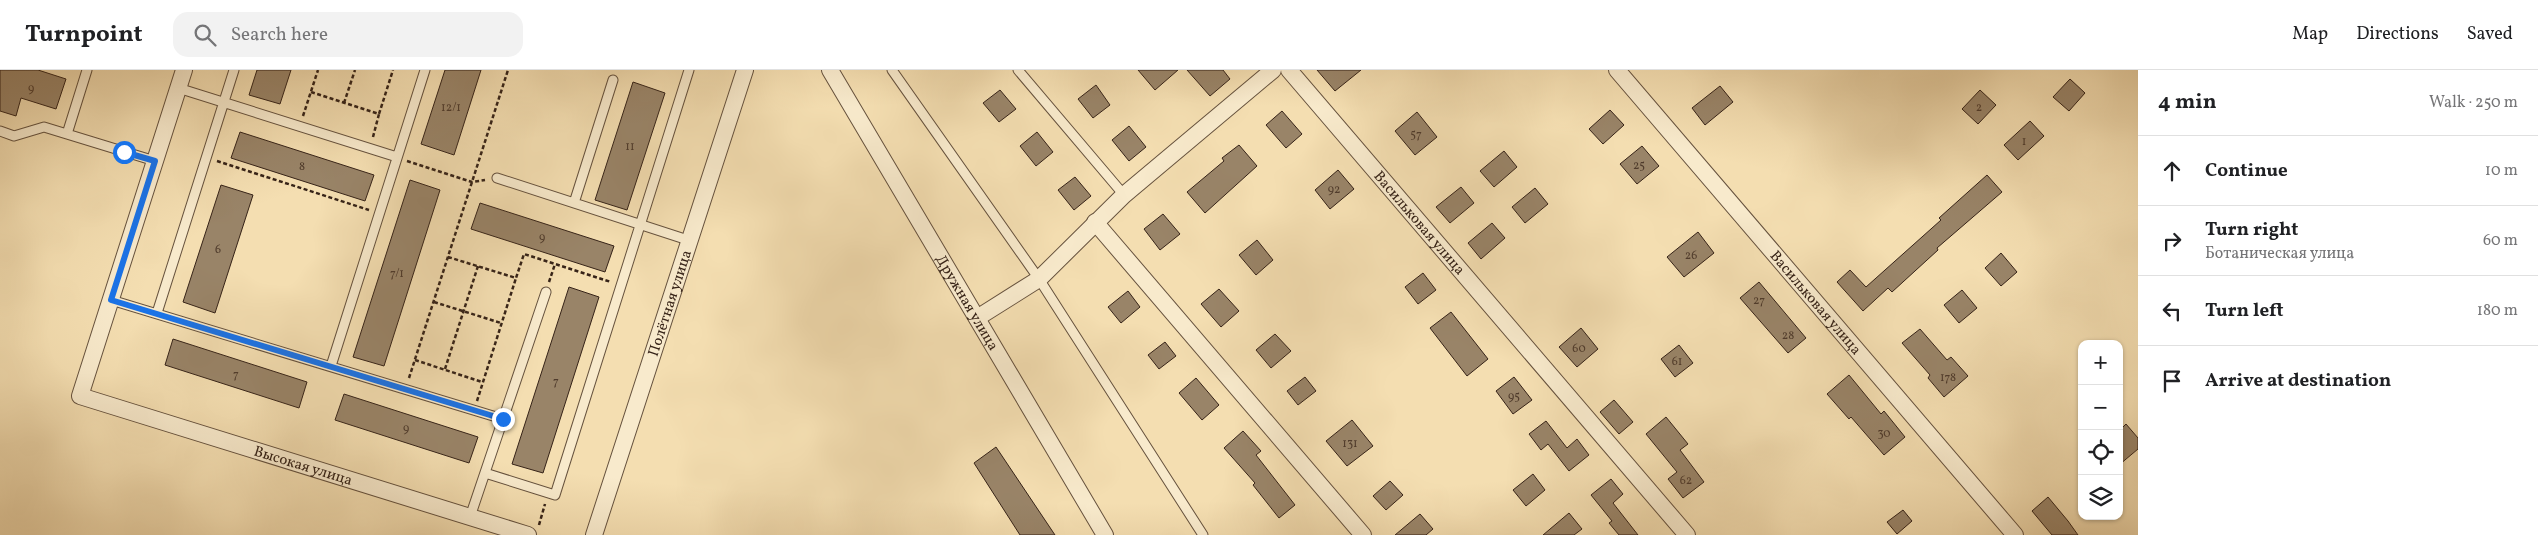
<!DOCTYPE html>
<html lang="en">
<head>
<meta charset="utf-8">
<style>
  :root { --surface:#fff; --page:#f2f2f2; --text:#202124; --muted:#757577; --line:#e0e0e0 }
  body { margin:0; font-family:Vollkorn,serif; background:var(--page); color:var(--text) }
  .controls { position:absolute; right:15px; bottom:15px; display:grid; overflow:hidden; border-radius:10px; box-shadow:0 1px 4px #0004 }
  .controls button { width:45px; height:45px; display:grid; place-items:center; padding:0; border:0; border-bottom:1px solid var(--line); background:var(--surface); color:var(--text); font:25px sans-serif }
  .stop { position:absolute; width:15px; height:15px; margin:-11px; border:4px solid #1a73e8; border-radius:50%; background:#fff }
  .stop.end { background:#1a73e8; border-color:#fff; box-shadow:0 1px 5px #0008 }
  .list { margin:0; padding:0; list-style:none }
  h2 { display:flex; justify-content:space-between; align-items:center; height:65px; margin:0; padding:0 20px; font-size:21px }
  h2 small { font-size:16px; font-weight:400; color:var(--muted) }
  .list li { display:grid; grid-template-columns:32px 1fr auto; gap:15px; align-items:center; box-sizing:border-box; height:70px; padding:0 20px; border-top:1px solid var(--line) }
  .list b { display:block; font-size:19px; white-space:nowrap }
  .list p { margin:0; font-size:16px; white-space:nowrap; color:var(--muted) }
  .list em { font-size:16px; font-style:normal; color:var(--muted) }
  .icon { flex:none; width:28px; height:28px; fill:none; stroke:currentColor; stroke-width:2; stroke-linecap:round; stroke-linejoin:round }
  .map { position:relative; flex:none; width:2138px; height:465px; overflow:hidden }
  header { display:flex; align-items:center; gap:30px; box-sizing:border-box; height:70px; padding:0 25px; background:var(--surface); border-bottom:1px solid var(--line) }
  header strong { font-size:24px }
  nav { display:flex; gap:28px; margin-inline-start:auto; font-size:18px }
  .search { width:350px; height:45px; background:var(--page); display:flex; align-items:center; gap:12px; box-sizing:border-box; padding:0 18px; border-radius:15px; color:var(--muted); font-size:19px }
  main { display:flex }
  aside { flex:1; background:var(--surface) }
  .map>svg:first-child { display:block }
</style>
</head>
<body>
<header>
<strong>Turnpoint</strong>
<div class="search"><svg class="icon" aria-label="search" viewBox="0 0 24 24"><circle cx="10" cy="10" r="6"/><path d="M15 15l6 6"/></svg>Search here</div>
<nav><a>Map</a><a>Directions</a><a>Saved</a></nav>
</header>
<main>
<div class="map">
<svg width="2138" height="465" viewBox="0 0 2138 465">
  <rect width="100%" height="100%" fill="#f4deb1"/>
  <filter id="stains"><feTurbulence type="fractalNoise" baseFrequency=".004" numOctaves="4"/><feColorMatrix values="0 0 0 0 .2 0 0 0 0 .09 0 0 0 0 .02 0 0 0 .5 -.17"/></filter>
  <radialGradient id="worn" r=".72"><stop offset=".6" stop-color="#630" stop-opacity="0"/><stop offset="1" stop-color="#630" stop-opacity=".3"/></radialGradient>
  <path fill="#998468" stroke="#362318" d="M0 0H38L66 9 56 39 21 28 16 46 0 41Z
    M257 0H291L280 34 249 25Z
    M445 0H481L454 85 421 74Z
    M1138 0H1178L1155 20Z
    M1187 0H1223L1230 9 1210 26Z
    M1317 0H1361L1335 21Z
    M2070 9 2085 23 2069 41 2053 27Z
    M633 12 665 23 627 140 595 130Z
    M1096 15 1110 35 1093 48 1078 29Z
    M1720 16 1733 32 1705 55 1692 38Z
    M1000 20 1016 39 999 52 983 33Z
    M1980 20 1996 35 1978 54 1962 39Z
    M1610 40 1624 55 1603 74 1589 59Z
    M1282 41 1302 64 1286 78 1266 55Z
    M1417 42 1437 67 1415 85 1395 61Z
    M2030 51 2044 66 2018 90 2004 75Z
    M1129 56 1146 77 1129 91 1112 70Z
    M240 62 374 105 365 131 231 88Z
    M1037 62 1053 82 1036 96 1020 76Z
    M1239 75 1257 96 1205 143 1187 122 1224 91 1222 88Z
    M1642 76 1659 96 1637 114 1620 94Z
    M1504 81 1517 97 1494 117 1480 101Z
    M1338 100 1354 119 1330 139 1315 120Z
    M1987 105 2002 122 1937 178 1938 180 1892 222 1888 218 1863 241 1837 212 1850 200 1866 217 1941 150 1939 148Z
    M1075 107 1091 126 1074 140 1058 120Z
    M410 110 440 120 384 296 353 287Z
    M221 115 253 125 215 243 183 232Z
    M1461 117 1474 133 1450 153 1436 137Z
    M1535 118 1548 134 1525 153 1512 137Z
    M480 133 614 176 605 202 471 159Z
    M1163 144 1180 164 1160 180 1144 159Z
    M1492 153 1505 168 1481 189 1468 173Z
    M1698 162 1714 183 1684 207 1667 187Z
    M1257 170 1273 190 1256 205 1239 185Z
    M2001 183 2017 202 2001 216 1985 198Z
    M1423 203 1436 220 1418 234 1405 217Z
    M1759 212 1806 268 1788 283 1740 228Z
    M569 217 599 227 543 403 512 394Z
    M1219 219 1239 241 1221 257 1201 234Z
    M1962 220 1977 238 1959 253 1944 235Z
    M1128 221 1140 237 1121 253 1108 237Z
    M1451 242 1488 289 1467 306 1430 258Z
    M1581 258 1598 279 1577 297 1559 277Z
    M1920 259 1947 290 1951 287 1968 306 1944 327 1928 308 1930 305 1902 273Z
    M1275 264 1291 281 1271 298 1256 280Z
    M173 269 307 312 299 338 165 295Z
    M1165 272 1176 286 1159 299 1148 285Z
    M1679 275 1693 293 1675 307 1661 289Z
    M1849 305 1881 344 1884 341 1905 367 1884 385 1851 347 1849 349 1827 324Z
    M1305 307 1316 321 1298 335 1287 321Z
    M1514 307 1532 330 1513 344 1496 321Z
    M1196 308 1219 335 1202 350 1179 323Z
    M344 324 478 367 469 393 335 350Z
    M1614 330 1633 352 1619 364 1600 342Z
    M1666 347 1688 374 1680 380 1704 412 1683 428 1668 409 1677 402 1646 364Z
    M1352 350 1373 376 1347 396 1326 371Z
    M1546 351 1567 378 1577 369 1589 385 1569 401 1548 374 1541 380 1529 364Z
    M2126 354 2138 368V379L2119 395V361Z
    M1243 361 1261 381 1256 385 1295 435 1279 448 1253 415 1255 413 1224 378Z
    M996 377 1055 465H1020L974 393Z
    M1533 404 1545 420 1526 436 1513 420Z
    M1611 409 1623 424 1613 433 1638 465H1619L1609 453 1612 451 1591 425Z
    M1390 411 1403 425 1386 440 1373 426Z
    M2048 427 2068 451 2078 465H2052L2032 441Z
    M1903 440 1912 451 1897 464 1887 452Z
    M1569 443 1582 459 1574 465H1543Z
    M1420 444 1433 459 1426 465H1395Z"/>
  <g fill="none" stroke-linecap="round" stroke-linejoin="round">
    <g stroke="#66523e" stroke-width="11">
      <path id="lane" d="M892 0 1039 209 1203 465
        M1018 0 1124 125
        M178 18 397 87
        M0 61 14 66 44 57 155 91
        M67 64 87 0
        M497 108 691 171
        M574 133 613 10
        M111 230 503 349
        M157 243 234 0
        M331 296 425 0
        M485 403 555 425 689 0
        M470 447 546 222"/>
    </g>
    <g stroke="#66523e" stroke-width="18">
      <g id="street">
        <path id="s1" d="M184 0 80 326 528 465"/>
        <path id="s2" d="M830 0 1105 465"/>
        <path id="s3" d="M1289 0 1687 465"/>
        <path id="s4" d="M1617 0 2015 465"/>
        <path d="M1095 152 1363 465"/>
        <path d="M977 248 1039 209 1124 125 1273 0"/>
        <path id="s5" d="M594 465 745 0"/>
      </g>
    </g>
    <path stroke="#362318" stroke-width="2.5" stroke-dasharray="4 2.5" stroke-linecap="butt" d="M311 22 379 44 393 0
      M344 33 355 0
      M303 46 318 0
      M373 67 379 44
      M217 91 369 140
      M407 91 472 112 485 110
      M448 187 516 208 524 184 611 212
      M549 212 555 194
      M434 232 501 253
      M415 290 482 312
      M445 299 478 196
      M409 308 508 0
      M477 331 516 208
      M539 455 545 434"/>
    <use href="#lane" stroke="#f8eacc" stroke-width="9"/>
    <use href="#street" stroke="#f8eacc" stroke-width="16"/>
  </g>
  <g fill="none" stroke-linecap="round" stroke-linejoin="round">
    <path stroke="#1a73e8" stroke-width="6" d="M124 82 155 91 111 230 503 349"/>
  </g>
  <g text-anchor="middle" stroke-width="4" stroke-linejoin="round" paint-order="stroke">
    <g font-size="12" fill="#4f3b2c">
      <text x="31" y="22">9</text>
      <text x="451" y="41">12/1</text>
      <text x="1979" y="41">2</text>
      <text x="1416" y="68">57</text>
      <text x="2024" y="75">1</text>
      <text x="630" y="80">11</text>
      <text x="1639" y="99">25</text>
      <text x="302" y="100">8</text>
      <text x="1334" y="123">92</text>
      <text x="542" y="171">9</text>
      <text x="218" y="183">6</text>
      <text x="1691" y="189">26</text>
      <text x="397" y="207">7/1</text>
      <text x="1759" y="234">27</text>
      <text x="1788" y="269">28</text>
      <text x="1579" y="282">60</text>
      <text x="1677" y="295">61</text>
      <text x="236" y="308">7</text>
      <text x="1948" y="311">178</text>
      <text x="556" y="315">7</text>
      <text x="1514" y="330">95</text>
      <text x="406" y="362">9</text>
      <text x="1884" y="367">30</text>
      <text x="1350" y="377">131</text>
      <text x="1686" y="414">62</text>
    </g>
    <g font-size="15" fill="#362318" stroke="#f8eacc">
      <text dy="5" stroke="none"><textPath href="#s3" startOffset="201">Васильковая улица</textPath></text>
      <text dy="5" stroke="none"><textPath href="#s4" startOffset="306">Васильковая улица</textPath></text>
      <text dy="5" stroke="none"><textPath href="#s5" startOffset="244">Полётная улица</textPath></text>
      <text dy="5" stroke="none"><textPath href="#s2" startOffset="270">Дружная улица</textPath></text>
      <text dy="5" stroke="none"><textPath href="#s1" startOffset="576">Высокая улица</textPath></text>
    </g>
  </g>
  <rect width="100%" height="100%" filter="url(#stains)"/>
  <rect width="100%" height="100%" fill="url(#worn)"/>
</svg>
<div class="controls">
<button>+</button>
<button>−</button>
<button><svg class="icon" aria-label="locate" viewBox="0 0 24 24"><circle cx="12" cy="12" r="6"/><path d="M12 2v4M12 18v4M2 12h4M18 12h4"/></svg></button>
<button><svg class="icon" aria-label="layers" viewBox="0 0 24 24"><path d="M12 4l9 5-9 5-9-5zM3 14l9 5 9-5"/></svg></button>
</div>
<div class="stop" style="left:124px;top:82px"></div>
<div class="stop end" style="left:503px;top:349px"></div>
</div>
<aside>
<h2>4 min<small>Walk · 250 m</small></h2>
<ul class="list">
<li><svg class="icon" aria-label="ahead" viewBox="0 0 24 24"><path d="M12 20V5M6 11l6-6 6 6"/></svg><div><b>Continue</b></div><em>10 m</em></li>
<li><svg class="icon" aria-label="right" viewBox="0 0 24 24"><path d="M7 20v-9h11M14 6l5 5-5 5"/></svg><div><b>Turn right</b><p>Ботаническая улица</p></div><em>60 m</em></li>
<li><svg class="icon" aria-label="left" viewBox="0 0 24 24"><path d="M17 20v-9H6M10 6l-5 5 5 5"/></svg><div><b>Turn left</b></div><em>180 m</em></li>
<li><svg class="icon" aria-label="arrive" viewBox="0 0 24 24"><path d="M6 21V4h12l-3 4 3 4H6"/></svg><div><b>Arrive at destination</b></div></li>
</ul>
</aside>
</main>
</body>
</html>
